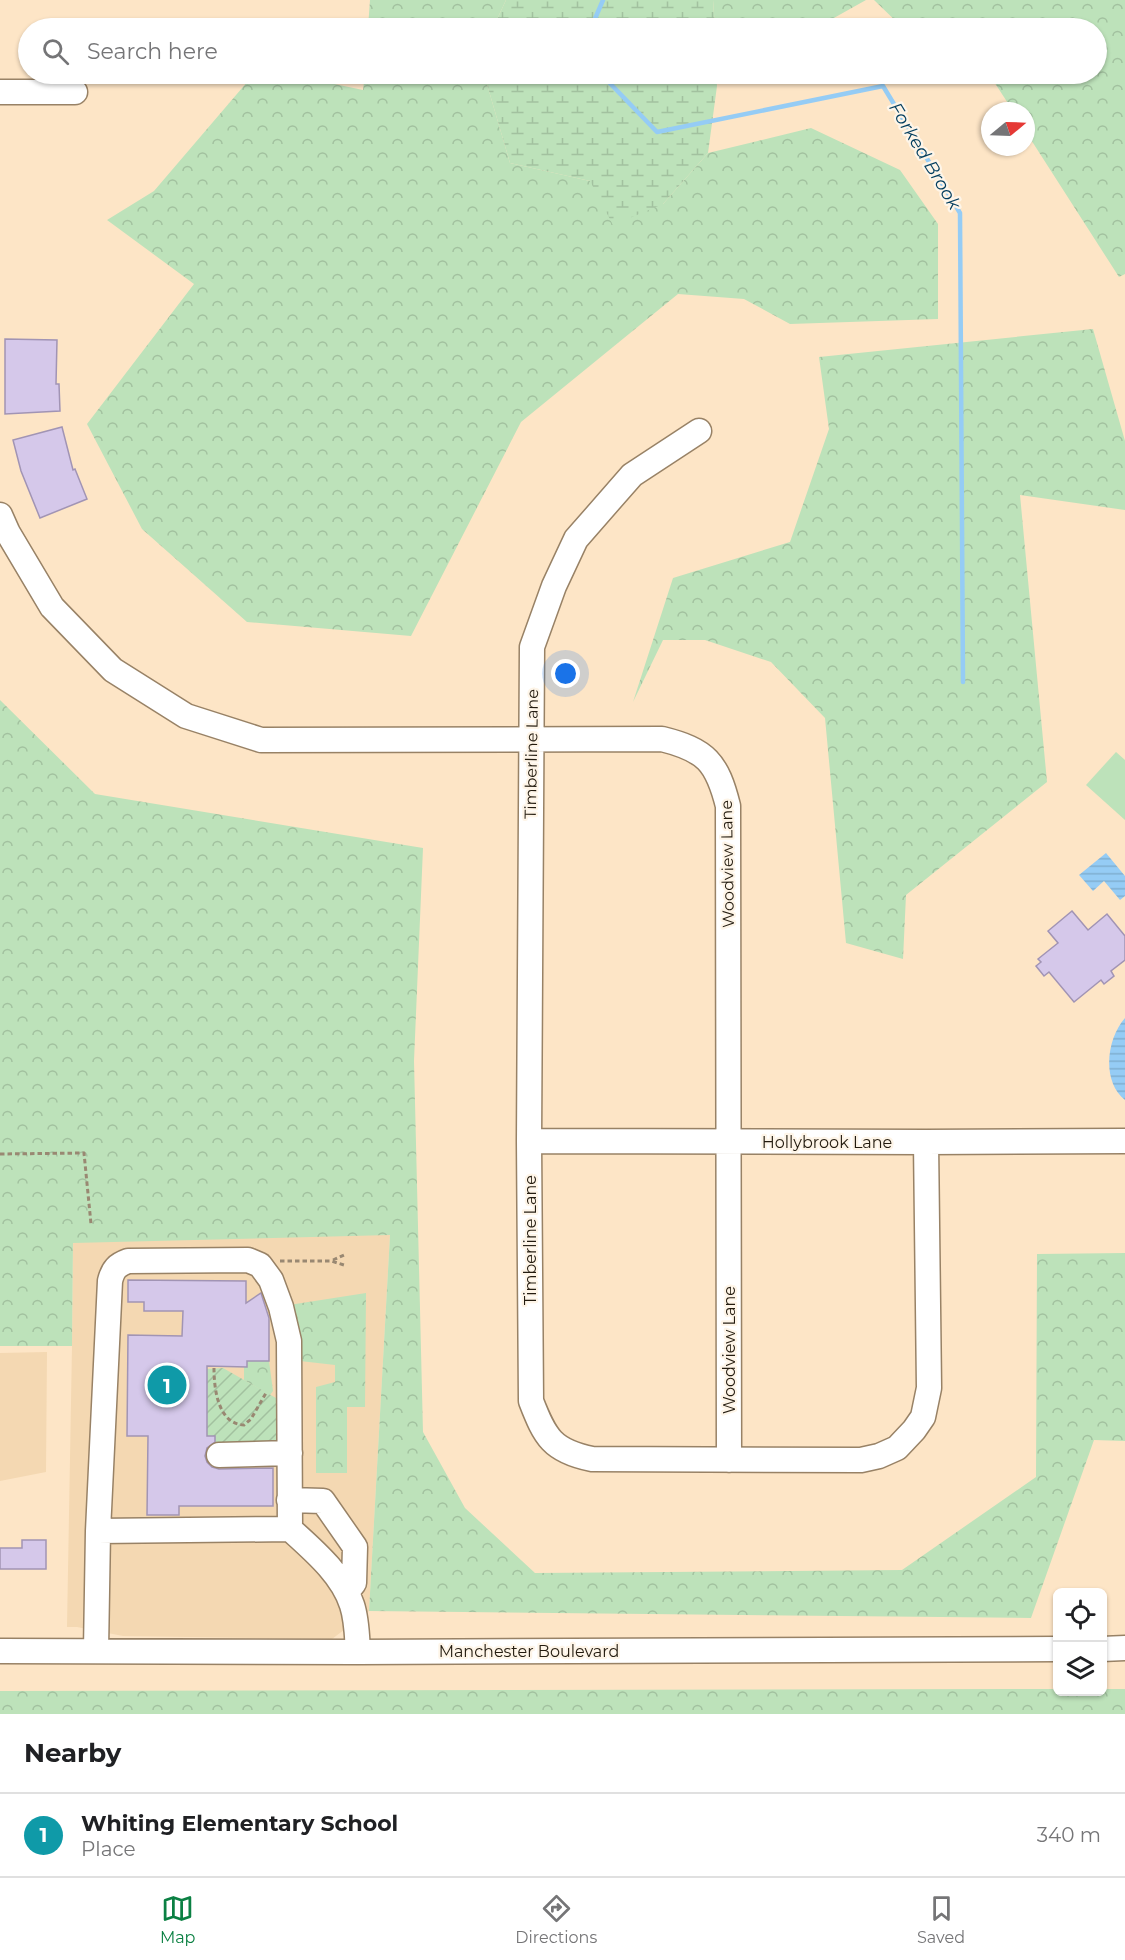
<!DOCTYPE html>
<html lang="en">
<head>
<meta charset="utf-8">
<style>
  :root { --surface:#fff; --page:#f2f2f2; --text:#202124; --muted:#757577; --line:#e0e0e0; --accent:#0b8043 }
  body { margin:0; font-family:Montserrat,sans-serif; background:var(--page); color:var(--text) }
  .controls { position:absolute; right:18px; bottom:18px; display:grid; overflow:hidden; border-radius:9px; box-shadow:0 2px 4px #0004 }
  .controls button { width:54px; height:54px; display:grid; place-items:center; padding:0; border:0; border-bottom:2px solid var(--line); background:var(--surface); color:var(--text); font:30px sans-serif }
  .compass { position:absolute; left:981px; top:102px; width:54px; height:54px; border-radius:50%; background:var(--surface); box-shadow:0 2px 4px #0004; rotate:71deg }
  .you { position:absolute; left:566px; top:674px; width:21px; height:21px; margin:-15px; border:4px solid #fff; border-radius:50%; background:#1a73e8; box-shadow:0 0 0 9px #1a73e833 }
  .badge { display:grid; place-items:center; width:39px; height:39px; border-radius:50%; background:var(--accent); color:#fff; font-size:20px; font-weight:700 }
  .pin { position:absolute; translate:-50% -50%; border:3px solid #fff; box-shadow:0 2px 6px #0006 }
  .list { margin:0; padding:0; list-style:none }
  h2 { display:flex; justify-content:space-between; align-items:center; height:78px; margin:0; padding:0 24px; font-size:26px }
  h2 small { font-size:20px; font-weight:400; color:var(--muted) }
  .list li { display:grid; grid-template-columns:39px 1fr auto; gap:18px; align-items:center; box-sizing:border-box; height:84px; padding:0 24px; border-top:2px solid var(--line) }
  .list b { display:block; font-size:22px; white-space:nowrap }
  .list p { margin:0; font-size:20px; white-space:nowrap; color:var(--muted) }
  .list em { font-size:20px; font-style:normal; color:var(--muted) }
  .icon { flex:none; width:33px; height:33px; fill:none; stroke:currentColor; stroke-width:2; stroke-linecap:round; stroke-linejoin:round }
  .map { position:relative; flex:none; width:1125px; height:1714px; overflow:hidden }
  .search { position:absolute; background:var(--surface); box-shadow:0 2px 4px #0004; left:18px; right:18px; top:18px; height:66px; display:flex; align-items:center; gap:15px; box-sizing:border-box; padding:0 21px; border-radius:33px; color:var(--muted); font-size:22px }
  .sheet { height:162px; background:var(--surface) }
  nav { display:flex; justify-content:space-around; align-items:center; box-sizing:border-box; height:84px; border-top:2px solid var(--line); background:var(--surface); font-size:16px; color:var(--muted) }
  nav a { display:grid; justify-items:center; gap:3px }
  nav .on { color:var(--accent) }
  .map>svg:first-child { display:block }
</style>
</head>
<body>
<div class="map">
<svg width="1125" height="1714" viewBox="0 0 1125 1714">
  <defs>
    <pattern id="forest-crowns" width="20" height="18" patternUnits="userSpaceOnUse" patternTransform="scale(1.5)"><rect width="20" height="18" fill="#bde2ba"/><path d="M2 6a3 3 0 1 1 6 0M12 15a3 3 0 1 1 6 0" fill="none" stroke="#a2c19f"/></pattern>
    <pattern id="wetland-marsh" width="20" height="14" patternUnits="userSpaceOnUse" patternTransform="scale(1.5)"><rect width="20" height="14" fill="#bde2ba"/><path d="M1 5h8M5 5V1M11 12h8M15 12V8" fill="none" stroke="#a2c19f"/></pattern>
    <pattern id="garden-furrows" width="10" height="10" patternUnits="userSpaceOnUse" patternTransform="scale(1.5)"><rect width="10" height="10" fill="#bde2ba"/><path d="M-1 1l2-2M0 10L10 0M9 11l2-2" fill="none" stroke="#a2c19f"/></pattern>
    <pattern id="water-rules" width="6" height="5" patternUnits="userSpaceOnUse" patternTransform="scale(1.5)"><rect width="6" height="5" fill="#95ccf5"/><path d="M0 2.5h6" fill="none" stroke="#80afd1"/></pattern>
  </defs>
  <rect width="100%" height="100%" fill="#fde5c6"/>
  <path fill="#f4d8b2" d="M75 1062 390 1235 369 1611 332 1639 123 1636 77 1627H67L72 1346Z
    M47 1352 46 1472 0 1481V1353Z"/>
  <path fill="#bde2ba" d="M1116 752 1125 760V820L1086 785Z"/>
  <path fill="url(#forest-crowns)" d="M370 0H506L493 28H368Z
    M713 0H866L816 28H715Z
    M874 0H1125V274L1119 277 1026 132V111H1013L989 74H1096V28H903Z
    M254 74H287L363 90 365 74H484L510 163 590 181 663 204 708 153 811 128 900 170 938 224V319L790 324 744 299 678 294 521 422 411 636 247 622 142 529 87 424 194 284 107 220 154 191Z
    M1093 329 1125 441V510L1020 495 1047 782 906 895 903 959 846 943 825 718 771 662 705 640H663L633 702 673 578 790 542 829 429 819 357Z
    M0 700 95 794 423 848 414 1061 423 1432 465 1508 535 1573 902 1570 1036 1477 1037 1254 1125 1253V1441L1094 1440 1031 1618 369 1611 390 1235 73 1243 72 1346H0Z
    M366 1293 365 1407H347V1473H316V1387L335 1382V1365L300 1361 289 1305Z
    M247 1361H269L273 1391 270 1395 244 1380V1367Z
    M1057 1689 1058 1692H1102L1103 1689H1125V1714H0V1691Z"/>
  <path fill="url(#wetland-marsh)" d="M506 0H713L715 28H493Z
    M484 74H716L717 86 708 153 663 204 613 225 590 181 510 163Z"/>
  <path fill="url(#garden-furrows)" d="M223 1368 283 1402 290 1445H215V1436H207V1369Z"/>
  <path fill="url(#water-rules)" d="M1106 853 1125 876V896L1120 900 1104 881 1093 891 1079 875Z
    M1125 1018V1100C1101 1081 1107 1038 1125 1018Z"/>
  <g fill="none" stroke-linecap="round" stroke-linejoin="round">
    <path stroke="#95ccf5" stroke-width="4.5" d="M591 28 603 0
      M601 74 657 132 883 86 960 213 963 682"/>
  </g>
  <path fill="#d5c8ea" stroke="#a194b4" stroke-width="1.5" d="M5 339 57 340 56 384H59L60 411 5 414Z
    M62 427 73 470 75 469 87 499 40 518 21 471 13 440Z
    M1072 911 1088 930 1107 914 1125 936V960L1111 971 1114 976 1104 984 1101 980 1074 1002 1049 972 1044 976 1036 966 1041 962 1038 959 1058 943 1048 931Z
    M128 1280 246 1281V1303L261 1293 269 1318V1361H247V1367L207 1366V1436H215V1442L207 1448 205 1456 207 1462 212 1467 219 1469 273 1468V1506H179V1515H147L148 1436H127L128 1335 182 1336 183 1311H144V1302H128Z
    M22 1540H46V1569H0V1548H22Z"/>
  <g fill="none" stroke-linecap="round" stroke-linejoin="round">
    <g stroke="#988266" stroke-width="27">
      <path id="minor" d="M0 92H75
        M699 431 632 475 576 539 554 586 532 647 529 1141 531 1401C545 1437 552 1451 592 1459L861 1460 879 1456 897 1448 914 1430 923 1417 929 1388 926 1142
        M0 515 8 533 52 607 113 670 186 716 261 740 662 739C706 750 717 762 728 806L729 1460
        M529 1141 926 1142 1125 1141
        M219 1455 290 1453
        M289 1500 323 1501 355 1547 354 1583 347 1592
        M98 1531 290 1529C313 1550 342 1574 352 1605 357 1620 357 1637 358 1652
        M1102 1649 1125 1648
        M96 1650 98 1531 110 1281C113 1269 117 1265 128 1261L248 1260 260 1265 271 1280 281 1307 289 1341 290 1529
        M0 1651 358 1652 1058 1649"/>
    </g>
    <path stroke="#998872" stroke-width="3" stroke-dasharray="4.5 3" stroke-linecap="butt" d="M0 1154 84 1153 91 1224
      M333 1260 344 1255
      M280 1261H331L344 1265
      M214 1368C214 1389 218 1424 244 1425L251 1419 266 1393"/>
    <use href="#minor" stroke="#fff" stroke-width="24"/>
  </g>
  <g text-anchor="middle" stroke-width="4.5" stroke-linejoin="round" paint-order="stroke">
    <g font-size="16" fill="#231b0f" stroke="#fef5e8">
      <text transform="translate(531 754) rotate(-89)" y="6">Timberline Lane</text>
      <text transform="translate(727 864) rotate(-91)" y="6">Woodview Lane</text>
      <text x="827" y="1148">Hollybrook Lane</text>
      <text transform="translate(530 1240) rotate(-90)" y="6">Timberline Lane</text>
      <text transform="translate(729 1350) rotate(-90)" y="6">Woodview Lane</text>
      <text x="529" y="1657">Manchester Boulevard</text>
    </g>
    <g font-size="18" font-style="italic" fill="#013c5d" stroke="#fef5e8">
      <text transform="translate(925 156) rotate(59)" y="6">Forked Brook</text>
    </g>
  </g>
</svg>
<div class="controls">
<button><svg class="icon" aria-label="locate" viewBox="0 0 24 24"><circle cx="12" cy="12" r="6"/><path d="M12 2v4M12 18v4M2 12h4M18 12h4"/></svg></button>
<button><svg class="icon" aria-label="layers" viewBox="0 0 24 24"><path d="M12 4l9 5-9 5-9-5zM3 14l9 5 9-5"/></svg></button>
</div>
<svg class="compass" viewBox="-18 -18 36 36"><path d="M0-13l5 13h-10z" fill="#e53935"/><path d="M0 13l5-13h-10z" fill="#757577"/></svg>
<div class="you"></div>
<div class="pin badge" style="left:167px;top:1385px;background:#0f9aa8">1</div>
<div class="search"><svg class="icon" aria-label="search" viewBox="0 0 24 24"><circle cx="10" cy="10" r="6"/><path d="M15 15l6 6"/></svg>Search here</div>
</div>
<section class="sheet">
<h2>Nearby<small></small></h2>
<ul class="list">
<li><span class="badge" style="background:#0f9aa8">1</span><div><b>Whiting Elementary School</b><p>Place</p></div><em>340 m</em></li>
</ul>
</section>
<nav>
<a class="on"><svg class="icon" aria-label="map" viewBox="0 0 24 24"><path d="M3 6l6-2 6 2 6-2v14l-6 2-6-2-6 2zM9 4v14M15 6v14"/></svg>Map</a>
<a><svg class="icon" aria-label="directions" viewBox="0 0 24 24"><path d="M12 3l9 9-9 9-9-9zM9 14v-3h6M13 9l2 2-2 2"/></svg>Directions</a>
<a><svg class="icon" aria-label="saved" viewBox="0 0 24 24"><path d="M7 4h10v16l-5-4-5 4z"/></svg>Saved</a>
</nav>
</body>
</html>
